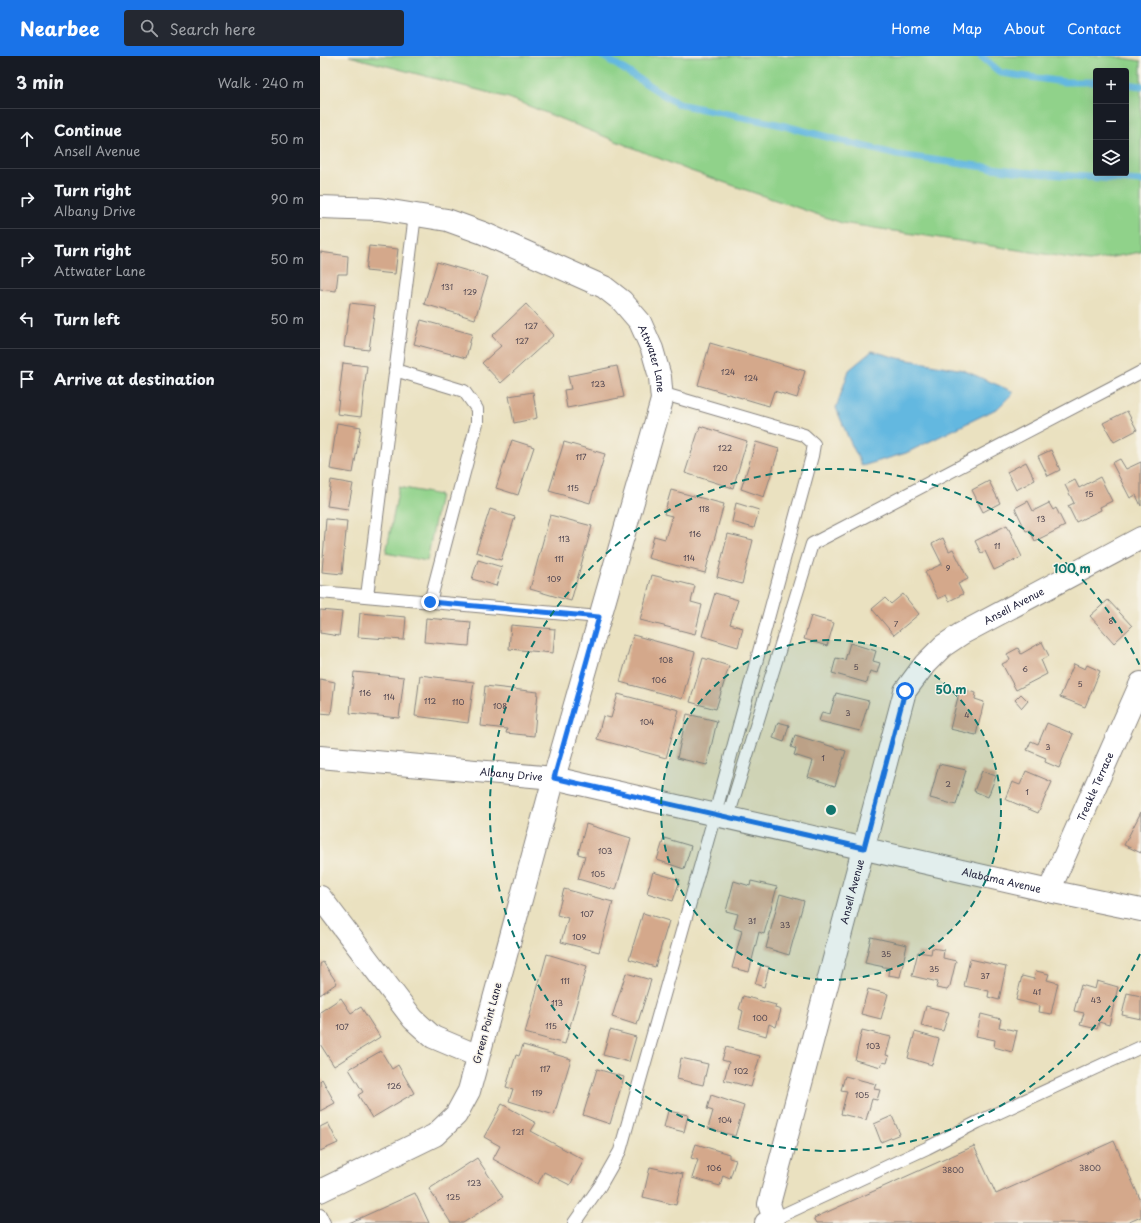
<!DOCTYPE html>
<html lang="en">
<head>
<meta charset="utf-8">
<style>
  :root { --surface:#171b24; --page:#242831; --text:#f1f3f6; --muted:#9ea1a6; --line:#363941; --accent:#1a73e8 }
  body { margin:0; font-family:"Playpen Sans",sans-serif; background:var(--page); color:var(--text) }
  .controls { position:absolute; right:12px; top:12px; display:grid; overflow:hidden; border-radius:4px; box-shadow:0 4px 16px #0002 }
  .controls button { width:36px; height:36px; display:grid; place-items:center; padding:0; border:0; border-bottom:1px solid var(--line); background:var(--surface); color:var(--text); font:20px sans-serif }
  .stop { position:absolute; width:12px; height:12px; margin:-9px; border:3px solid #1a73e8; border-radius:50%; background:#fff }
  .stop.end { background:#1a73e8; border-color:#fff; box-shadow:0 1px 4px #0008 }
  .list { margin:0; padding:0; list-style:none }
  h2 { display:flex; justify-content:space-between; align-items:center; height:52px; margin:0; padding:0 16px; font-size:17px }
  h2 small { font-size:13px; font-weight:400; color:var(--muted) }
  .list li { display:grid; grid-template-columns:26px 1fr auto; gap:12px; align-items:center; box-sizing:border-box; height:60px; padding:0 16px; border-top:1px solid var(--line) }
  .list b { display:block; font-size:15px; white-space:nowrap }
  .list p { margin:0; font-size:13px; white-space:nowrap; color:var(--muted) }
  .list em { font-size:13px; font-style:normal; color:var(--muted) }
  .icon { flex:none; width:22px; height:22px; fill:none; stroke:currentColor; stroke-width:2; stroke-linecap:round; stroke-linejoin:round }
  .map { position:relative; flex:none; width:821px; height:1167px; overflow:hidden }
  header { display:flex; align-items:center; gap:24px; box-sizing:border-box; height:56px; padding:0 20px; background:var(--accent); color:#fff }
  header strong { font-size:19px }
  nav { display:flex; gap:22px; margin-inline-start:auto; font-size:14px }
  .search { width:280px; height:36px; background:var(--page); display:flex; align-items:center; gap:10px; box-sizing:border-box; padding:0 14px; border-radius:4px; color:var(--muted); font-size:15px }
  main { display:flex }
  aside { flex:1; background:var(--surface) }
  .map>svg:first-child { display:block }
</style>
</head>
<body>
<header>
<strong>Nearbee</strong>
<div class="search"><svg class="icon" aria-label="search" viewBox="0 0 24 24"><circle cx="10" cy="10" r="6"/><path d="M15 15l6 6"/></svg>Search here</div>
<nav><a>Home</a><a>Map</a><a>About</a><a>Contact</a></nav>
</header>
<main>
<aside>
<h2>3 min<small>Walk · 240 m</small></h2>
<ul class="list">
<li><svg class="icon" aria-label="ahead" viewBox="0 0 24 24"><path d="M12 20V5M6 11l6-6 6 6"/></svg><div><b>Continue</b><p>Ansell Avenue</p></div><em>50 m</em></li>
<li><svg class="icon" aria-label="right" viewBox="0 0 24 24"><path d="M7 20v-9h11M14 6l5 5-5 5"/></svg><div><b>Turn right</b><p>Albany Drive</p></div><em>90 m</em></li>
<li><svg class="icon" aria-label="right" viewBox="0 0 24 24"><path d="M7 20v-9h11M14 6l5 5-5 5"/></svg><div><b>Turn right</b><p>Attwater Lane</p></div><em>50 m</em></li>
<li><svg class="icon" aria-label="left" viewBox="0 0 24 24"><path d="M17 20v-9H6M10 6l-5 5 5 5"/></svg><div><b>Turn left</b></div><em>50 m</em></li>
<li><svg class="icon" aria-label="arrive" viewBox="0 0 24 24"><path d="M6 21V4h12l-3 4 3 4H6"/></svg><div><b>Arrive at destination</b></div></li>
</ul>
</aside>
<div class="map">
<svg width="821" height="1167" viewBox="0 0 821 1167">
  <rect width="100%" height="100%" fill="#f7f3e8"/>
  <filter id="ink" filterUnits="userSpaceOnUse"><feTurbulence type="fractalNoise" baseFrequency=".025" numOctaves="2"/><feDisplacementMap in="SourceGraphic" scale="8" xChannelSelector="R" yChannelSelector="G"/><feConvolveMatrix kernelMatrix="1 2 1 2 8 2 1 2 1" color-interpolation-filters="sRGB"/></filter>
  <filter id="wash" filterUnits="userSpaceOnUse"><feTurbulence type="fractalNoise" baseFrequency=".012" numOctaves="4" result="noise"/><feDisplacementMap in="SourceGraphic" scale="16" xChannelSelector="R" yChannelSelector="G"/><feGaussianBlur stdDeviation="0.9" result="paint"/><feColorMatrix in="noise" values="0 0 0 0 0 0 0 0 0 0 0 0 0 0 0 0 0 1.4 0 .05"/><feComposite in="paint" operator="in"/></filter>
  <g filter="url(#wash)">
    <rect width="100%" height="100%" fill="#eae1c0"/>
    <path fill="#90d28a" stroke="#597a62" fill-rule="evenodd" d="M29 0H792L821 5V196L770 205 522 167 368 114 189 42ZM776 15H806V117H776Z
      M79 431 120 439 107 505 66 497Z"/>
    <path fill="#64b8e0" stroke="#436d8e" d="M552 295 578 302 643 314 694 336 678 352 586 397 542 410 528 381 516 352 529 314Z"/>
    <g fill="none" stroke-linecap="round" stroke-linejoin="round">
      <path stroke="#64b8e0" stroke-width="7" d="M283 0 358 48 457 68 577 99 702 116 821 125
        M661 0 681 17 744 26H776
        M806 28 821 30"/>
    </g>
    <g id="blocks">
      <path fill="#d4a88b" d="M49 190 78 193 75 218 46 215Z
        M0 196 28 200 27 218H18L16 235 0 233Z
        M117 206 168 221 155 263 104 248Z
        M30 247 55 250 49 294 24 291Z
        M206 248 234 279 181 327 162 307 181 290 172 280Z
        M101 264 152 278 146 302 94 288Z
        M390 287 485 315 477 342 454 335 449 350 378 329Z
        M23 307 47 310 41 361 17 358Z
        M297 310 304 341 247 352 244 334 251 333 248 320Z
        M213 336 217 362 194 367 189 340Z
        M807 355 817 374 794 386 783 367Z
        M17 367 41 371 33 417 10 413Z
        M380 370 427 385 413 432 365 417Z
        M192 384 214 391 198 439 176 432Z
        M244 386 285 398 270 447 229 435Z
        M436 386 459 393 444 441 421 433Z
        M731 394 740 414 728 420 718 400Z
        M800 403 806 413 821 406V450L816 439 810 442 792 407Z
        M706 406 715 424 696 434 687 416Z
        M780 421 792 445 780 451 781 454 756 466 748 450 754 447 745 429 755 424 759 432Z
        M11 424 33 428 28 453 7 450Z
        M669 425 680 447 663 456 652 434Z
        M351 434 404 448 385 517 328 502 334 480 345 483 352 460 344 458Z
        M708 445 713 455 729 447 733 454 736 452 745 470 715 485 710 474 706 475 695 452Z
        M416 447 439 454 434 472 412 466Z
        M170 453 195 461 181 504 156 496Z
        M230 459 272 470 251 545 210 533Z
        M6 463 27 465 22 518 2 516Z
        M687 469 702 501 674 514 665 495 661 497 655 485Z
        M408 478 433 484 422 528 397 521Z
        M623 482 629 495 633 493 648 523 638 528 643 538 629 545 626 539 618 543 605 516 622 508 612 488Z
        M158 504 182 511 176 530 152 523Z
        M332 519 375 530 371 546 382 549 375 578 320 564Z
        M395 537 418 544 410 568 423 572 418 591 382 580Z
        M583 538 599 558 574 579 552 553 565 542 571 548Z
        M788 544 812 570 794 587 770 560Z
        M0 554 22 556 19 580 0 577Z
        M40 557 86 561 84 584 38 581Z
        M491 560 514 567 507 590 484 583Z
        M106 562 151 566 149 590 104 586Z
        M191 569 235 573 233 597 189 593Z
        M313 579 375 596 362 643 300 626Z
        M722 586 729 600 721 604 727 618 696 634 682 608 690 604 687 598 698 592 701 598Z
        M530 587 556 595 553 605 560 607 557 617 550 615 547 627 512 617 516 602 525 604Z
        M383 602 409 610 396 653 370 646Z
        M754 608 765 613 767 609 780 615 765 651 740 641Z
        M34 616 84 621 79 662 30 657Z
        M100 619 154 626 148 667 95 660Z
        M0 623 15 626 11 658 0 657Z
        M165 630 218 636 214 680 186 677 187 673 161 670Z
        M640 633 656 637 655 643 664 646 656 679 630 673Z
        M516 637 549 645 540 675 499 665 502 656 510 658Z
        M298 638 359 654 346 702 277 683 283 660 291 662Z
        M701 638 708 645 702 652 695 644Z
        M367 658 397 665 387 709 357 702Z
        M458 666 469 669 464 686 453 682Z
        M727 667 753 678 739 712 725 706 726 702 707 694 711 685 718 688Z
        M475 679 526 695 515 730 488 721 493 705 474 699 476 693 471 691Z
        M619 708 646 714 636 749 610 742Z
        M662 715 676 720 668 741 654 735Z
        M706 715 732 726 718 757 685 743 692 726 700 729Z
        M821 756V797L804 789Z
        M266 768 311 782 296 834 258 823 265 800 258 798Z
        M344 782 371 790 364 813 337 804Z
        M333 816 360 824 353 845 327 837Z
        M414 825 430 830 431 825 457 831 444 878 439 876 429 916 412 912 422 875 414 872 418 858 406 855Z
        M244 833 293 846 279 896 241 886 248 862 237 859Z
        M460 838 484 845 469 899 446 892Z
        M323 857 349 865 335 911 309 903Z
        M551 881 587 889 580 921 568 919 569 912 545 907Z
        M612 892 624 894 623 902 636 905 630 930 627 934 616 932 618 926 592 920 598 896 611 898Z
        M227 898 267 910 245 988 205 977Z
        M650 903 686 911 679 944 668 941 669 935 644 930Z
        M3 906 17 927 0 939V908Z
        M441 909 449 911 444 931 435 928Z
        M716 915 729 918 727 924 738 927 731 958 719 956 720 950 696 944 702 920 714 923Z
        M306 917 331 924 317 969 292 961Z
        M777 925 798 931 789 969 779 966 777 973 760 969 764 957 754 955 761 929 775 933Z
        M548 933 568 938 561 963 541 958Z
        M807 937 821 940V963L802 959Z
        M423 940 456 949 455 952 461 954 456 971 449 968 446 980 419 972 423 955 419 953Z
        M21 942 31 957 41 951 60 981 14 1010 0 988V956Z
        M606 950 629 956 623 975 601 970Z
        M661 958 681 963 679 971 697 975 692 996 674 991 675 984 656 980Z
        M290 974 316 981 309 1006 283 999Z
        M542 974 571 981 566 999 569 1000 567 1007 563 1006 561 1011 535 1004Z
        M595 976 619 983 612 1009 588 1002Z
        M203 989 251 1003 234 1059 189 1045 193 1033 186 1031 196 999 199 1000Z
        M406 991 440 1000 431 1031 404 1024 409 1006 402 1004Z
        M61 995 72 1013 78 1009 94 1037 52 1062 38 1039 43 1036 29 1013Z
        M361 1002 388 1008 383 1029 357 1023Z
        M277 1013 304 1021 290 1068 263 1059Z
        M525 1020 556 1028 554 1033 560 1034 557 1044 552 1043 546 1064 521 1058 527 1035 521 1034Z
        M2 1023 15 1047 0 1055V1025Z
        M391 1039 424 1050 415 1080 388 1072 393 1055 387 1053Z
        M182 1048 216 1067 211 1075 264 1104 250 1129 224 1116 218 1128 173 1103 180 1090 164 1081Z
        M348 1055 368 1059 364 1076 344 1071Z
        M572 1060 580 1078 561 1086 554 1068Z
        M8 1067 18 1087 0 1095V1071Z
        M794 1085 821 1145V1161L807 1167H497L494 1162 654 1090 676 1138Z
        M376 1088 409 1098V1102L416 1104 410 1122 403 1119 400 1130 372 1122 378 1104 371 1102Z
        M157 1102 183 1141 143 1167H131L109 1133Z
        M330 1111 363 1118 356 1149 323 1141Z
        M95 1137 109 1167H29Z"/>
    </g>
  </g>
  <g filter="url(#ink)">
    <use href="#blocks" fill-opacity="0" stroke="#86827e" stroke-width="1"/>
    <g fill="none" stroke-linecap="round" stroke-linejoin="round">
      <g stroke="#86827e" stroke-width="14">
        <path id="lane" d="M75 314 144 335 157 353V367L110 546
          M0 536 279 561
          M47 540 95 159
          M408 761 492 488 821 316
          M0 1159 4 1167
          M254 1167 280 1130 300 1095 395 758 492 400 494 388 484 379 341 337
          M456 1167 454 1163 607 1092 658 1066 821 991"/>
      </g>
      <g stroke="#86827e" stroke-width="24">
        <g id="street">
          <path id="s1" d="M0 151 59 153 127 164 163 177 284 231 302 245 320 266 332 293 340 321 342 344 234 722 149 1035 136 1059 115 1079 0 1135"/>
          <path id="s2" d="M0 701 234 722 729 835 821 854"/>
          <path id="s3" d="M729 835 821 627"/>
          <path d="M0 841 93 963 113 981 158 1000"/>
          <path id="s4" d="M446 1167 454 1163 449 1148 585 635 605 608 623 590 641 578 821 482"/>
        </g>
      </g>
      <use href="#lane" stroke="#fff" stroke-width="12"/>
      <use href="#street" stroke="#fff" stroke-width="22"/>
    </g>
  </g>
  <g fill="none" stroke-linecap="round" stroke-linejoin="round" filter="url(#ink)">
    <path stroke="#1a73e8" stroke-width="5" d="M110 546 279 561 234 722 544 792 585 635"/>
  </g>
  <circle cx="511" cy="754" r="170" fill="#0f766e" fill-opacity=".12"/>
  <g fill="none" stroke="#0f766e" stroke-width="2" stroke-dasharray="7 5">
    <circle cx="511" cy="754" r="170"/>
    <path d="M820 898A341 341 0 1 1 820 610"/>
  </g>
  <g text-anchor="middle" stroke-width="3" stroke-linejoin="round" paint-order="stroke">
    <g font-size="8" fill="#4e444f">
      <text x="127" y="234">131</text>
      <text x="150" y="239">129</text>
      <text x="211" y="273">127</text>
      <text x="202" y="288">127</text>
      <text x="408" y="319">124</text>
      <text x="431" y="325">124</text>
      <text x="278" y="331">123</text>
      <text x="405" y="395">122</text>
      <text x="261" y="404">117</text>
      <text x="400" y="415">120</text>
      <text x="253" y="435">115</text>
      <text x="769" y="441">15</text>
      <text x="384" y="456">118</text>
      <text x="721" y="466">13</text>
      <text x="375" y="481">116</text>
      <text x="244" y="486">113</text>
      <text x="677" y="493">11</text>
      <text x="369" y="505">114</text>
      <text x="239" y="506">111</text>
      <text x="628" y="515">9</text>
      <text x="234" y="526">109</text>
      <text x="791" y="568">8</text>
      <text x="576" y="571">7</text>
      <text x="346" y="607">108</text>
      <text x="536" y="614">5</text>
      <text x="705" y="616">6</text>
      <text x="339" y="627">106</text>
      <text x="760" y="631">5</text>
      <text x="45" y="640">116</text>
      <text x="69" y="644">114</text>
      <text x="110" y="648">112</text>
      <text x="138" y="649">110</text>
      <text x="180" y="653">108</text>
      <text x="528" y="660">3</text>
      <text x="647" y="662">4</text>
      <text x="327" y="669">104</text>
      <text x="728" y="694">3</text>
      <text x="503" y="705">1</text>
      <text x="628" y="731">2</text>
      <text x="707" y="739">1</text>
      <text x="285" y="798">103</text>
      <text x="278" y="821">105</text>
      <text x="267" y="861">107</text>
      <text x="432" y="868">31</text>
      <text x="465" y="872">33</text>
      <text x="259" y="884">109</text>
      <text x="566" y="901">35</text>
      <text x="614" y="916">35</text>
      <text x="665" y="923">37</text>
      <text x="245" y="928">111</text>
      <text x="717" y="939">41</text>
      <text x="776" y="947">43</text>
      <text x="237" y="950">113</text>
      <text x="440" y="965">100</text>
      <text x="231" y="973">115</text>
      <text x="22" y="974">107</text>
      <text x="553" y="993">103</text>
      <text x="225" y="1016">117</text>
      <text x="421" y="1018">102</text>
      <text x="74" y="1033">126</text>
      <text x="217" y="1040">119</text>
      <text x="542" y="1042">105</text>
      <text x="405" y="1067">104</text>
      <text x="198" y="1079">121</text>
      <text x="394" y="1115">106</text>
      <text x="770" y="1115">3800</text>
      <text x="633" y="1117">3800</text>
      <text x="154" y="1130">123</text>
      <text x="133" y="1144">125</text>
    </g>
    <g font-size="10" fill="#22223b" stroke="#f7f3e8">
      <text dy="4" stroke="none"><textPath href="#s1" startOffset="388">Attwater Lane</textPath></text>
      <text dy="4" stroke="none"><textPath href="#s4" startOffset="696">Ansell Avenue</textPath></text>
      <text dy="4" stroke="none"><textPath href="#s2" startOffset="192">Albany Drive</textPath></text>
      <text dy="4" stroke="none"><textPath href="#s3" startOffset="114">Treakle Terrace</textPath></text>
      <text dy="4" stroke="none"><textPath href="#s2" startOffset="694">Alabama Avenue</textPath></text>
      <text dy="4" stroke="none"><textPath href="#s4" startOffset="348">Ansell Avenue</textPath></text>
      <text transform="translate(167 967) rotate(-75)" y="4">Green Point Lane</text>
    </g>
  </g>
  <circle cx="511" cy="754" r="6" fill="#0f766e" stroke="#f7f3e8" stroke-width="2"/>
  <g font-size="12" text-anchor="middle" font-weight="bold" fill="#0f766e" stroke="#f7f3e8" stroke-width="3" stroke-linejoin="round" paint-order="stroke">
    <text x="752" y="517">100 m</text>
    <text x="631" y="638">50 m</text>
  </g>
</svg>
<div class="controls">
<button>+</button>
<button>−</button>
<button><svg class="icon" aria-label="layers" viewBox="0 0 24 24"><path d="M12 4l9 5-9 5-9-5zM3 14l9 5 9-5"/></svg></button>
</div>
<div class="stop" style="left:585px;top:635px"></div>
<div class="stop end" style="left:110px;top:546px"></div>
</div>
</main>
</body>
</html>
